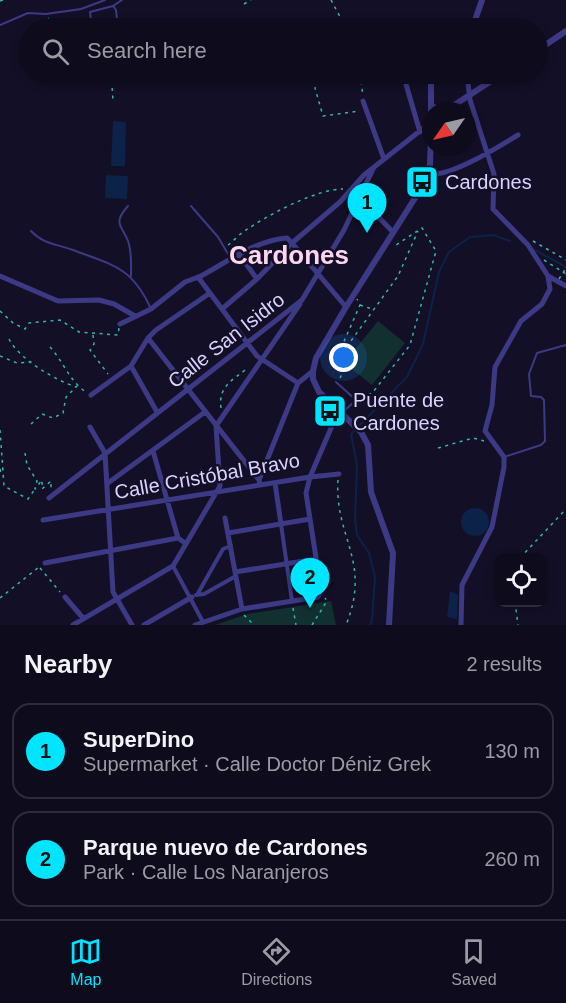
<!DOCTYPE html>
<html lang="en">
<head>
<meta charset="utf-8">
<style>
  :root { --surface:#0e0b1c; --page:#171425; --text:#f1f3f6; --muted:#9b9ba3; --line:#2e2b3b; --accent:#00e5ff }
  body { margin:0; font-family:Arial,sans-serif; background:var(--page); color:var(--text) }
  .controls { position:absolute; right:18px; bottom:18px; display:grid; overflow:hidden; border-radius:12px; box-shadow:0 3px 9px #0003 }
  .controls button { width:54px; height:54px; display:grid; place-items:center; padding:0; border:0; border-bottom:2px solid var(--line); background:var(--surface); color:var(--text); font:30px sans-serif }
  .compass { position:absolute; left:422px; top:102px; width:54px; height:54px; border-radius:50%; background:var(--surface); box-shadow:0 3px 9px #0003; rotate:236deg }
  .you { position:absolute; left:344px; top:358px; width:21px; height:21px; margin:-15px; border:4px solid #fff; border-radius:50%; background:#1a73e8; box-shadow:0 0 0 9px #1a73e833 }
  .badge { display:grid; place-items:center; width:39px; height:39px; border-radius:50%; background:var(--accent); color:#111; font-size:20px; font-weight:700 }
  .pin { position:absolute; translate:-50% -50px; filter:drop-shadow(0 2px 3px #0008) }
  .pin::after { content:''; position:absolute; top:32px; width:21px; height:18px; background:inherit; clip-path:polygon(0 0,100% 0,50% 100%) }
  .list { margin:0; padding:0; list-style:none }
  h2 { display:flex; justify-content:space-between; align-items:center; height:78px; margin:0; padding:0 24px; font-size:26px }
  h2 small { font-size:20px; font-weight:400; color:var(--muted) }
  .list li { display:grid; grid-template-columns:39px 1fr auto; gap:18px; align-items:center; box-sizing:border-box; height:96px; margin:0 12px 12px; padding:0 12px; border:2px solid var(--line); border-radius:18px }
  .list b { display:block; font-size:22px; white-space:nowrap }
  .list p { margin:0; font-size:20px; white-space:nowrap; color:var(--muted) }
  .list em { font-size:20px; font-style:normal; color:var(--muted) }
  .icon { flex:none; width:33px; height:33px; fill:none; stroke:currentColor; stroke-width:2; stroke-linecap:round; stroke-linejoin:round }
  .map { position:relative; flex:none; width:566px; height:625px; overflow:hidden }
  .search { position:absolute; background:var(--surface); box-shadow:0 3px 9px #0003; left:18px; right:18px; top:18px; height:66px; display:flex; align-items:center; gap:15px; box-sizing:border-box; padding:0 21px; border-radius:33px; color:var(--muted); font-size:22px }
  .sheet { height:294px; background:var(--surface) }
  nav { display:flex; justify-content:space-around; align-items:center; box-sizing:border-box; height:84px; border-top:2px solid var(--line); background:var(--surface); font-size:16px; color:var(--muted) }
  nav a { display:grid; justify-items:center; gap:3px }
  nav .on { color:var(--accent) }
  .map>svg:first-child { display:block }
</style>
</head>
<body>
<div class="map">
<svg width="566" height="625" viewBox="0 0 566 625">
  <rect width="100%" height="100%" fill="#130f26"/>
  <path fill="#12302f" d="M378 321 405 343 372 385 344 363Z
    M331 601 336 625H215L247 614Z"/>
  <path fill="#0c2248" d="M113 121 126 122 125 166H111Z
    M106 175 128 176 127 199 105 198Z
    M461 522a14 14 0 1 1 28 0a14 14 0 1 1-28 0Z
    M450 591 458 595 457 619 447 617Z"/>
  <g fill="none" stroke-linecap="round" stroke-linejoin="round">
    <path stroke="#0c2248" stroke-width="2" d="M535 250 566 267
      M370 625 372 621 375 577 369 553 357 535 355 519 357 466 351 434 407 377 423 344 439 272 449 252 470 237 493 235 510 241"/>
    <path stroke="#2fb8b0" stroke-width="1.5" stroke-dasharray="3 4.5" stroke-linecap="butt" d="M331 0 346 28
      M0 1 3 0
      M244 4 251 0
      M48 18 59 28
      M107 74 112 86 113 101
      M323 74 315 88 323 116 360 111
      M360 74 363 96
      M533 241 566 260
      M228 245C234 241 239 234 246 230 268 215 316 189 343 189
      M544 260 566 274
      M360 305 372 309
      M0 311 13 323 25 329 29 323 60 320 79 332 118 335 119 328
      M93 335 94 344 90 350 108 374
      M9 339C19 359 55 380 76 387
      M50 347C63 361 70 382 86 392
      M0 356 17 363 32 362
      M335 362 360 305 357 299
      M340 378 342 374 335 363 398 276 418 231
      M362 399 373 392 410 345 436 251 422 228 393 247
      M221 408C218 387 232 380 248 368
      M31 424 42 414 53 418 63 413 66 397 77 386
      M0 430 4 486 28 499 35 489
      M438 448 473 438 484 441
      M25 453 27 465 37 481 35 489 42 480V489L51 481V489
      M0 469 1 474
      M338 480C334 537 372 561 346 625
      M520 558 566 509
      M40 568 60 592
      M0 598 39 567
      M515 602 518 625
      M293 608 296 625
      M244 615 254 625
      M312 625 327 601 325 598"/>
    <path stroke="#3d3a85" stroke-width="2" d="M113 6 116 10 118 28
      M0 25 28 13 46 14 81 9 105 0
      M92 28 90 12 113 6 122 0
      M128 206C112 224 122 225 128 241 132 252 131 265 131 276
      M191 206 218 237 231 259
      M31 231C43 244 57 244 73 250 113 265 132 267 151 309
      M336 382 356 400 343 412
      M504 457 541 445 545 441 544 400 541 397 531 396 529 374 537 353 566 345"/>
    <path stroke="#3d3a85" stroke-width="4" d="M281 524 292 601
      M173 566 203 622
      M196 595 204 594 236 576
      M197 595 223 549 231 546"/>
    <path stroke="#3d3a85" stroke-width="5" d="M403 74 420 132
      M363 101 384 159
      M427 174C450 178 498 147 518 135
      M352 190 393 232
      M239 254 257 279
      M0 276 58 301 99 300 114 304 135 316
      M548 276 566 286
      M198 277 257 356 298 383
      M222 309 257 279 292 243 340 202 364 175 430 123
      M120 324 151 309 185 282 201 276C229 261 254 241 287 238L292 243 346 307
      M148 338 259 480 260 484
      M131 366 157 412
      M91 395 131 366 148 338 156 330 210 293
      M90 427 105 453 113 592 132 625
      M153 451 178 538 185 543
      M259 480 298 383 313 371
      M108 483 205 412
      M275 483 281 524
      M49 498 302 300 344 230 374 167
      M225 518 242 609
      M43 520 310 477 338 412
      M228 533 310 519
      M45 563 178 538
      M235 572 316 559
      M65 597 83 618
      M73 625 173 566 220 486 216 426 300 304
      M144 625 192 597
      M195 625 242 609 318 597 321 590 306 493 310 477 339 474
      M461 625 462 585 492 527 504 467V457L485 431 492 405 495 367 521 321 542 304 550 289 548 276 528 245 493 209 494 174 470 100 467 74"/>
    <path stroke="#3d3a85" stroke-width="6" d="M469 28 474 23 482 0
      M538 50 566 31
      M431 106 444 111
      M445 111 502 74
      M431 134V74
      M389 625 393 553 371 492 368 445 361 432 319 392 313 379V371L316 358 346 307 422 187 430 165 431 136"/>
    <path stroke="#2fb8b0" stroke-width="1.5" stroke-dasharray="3 4.5" stroke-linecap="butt" d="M559 279 566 268"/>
  </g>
  <defs>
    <g id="bus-square" transform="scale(1.725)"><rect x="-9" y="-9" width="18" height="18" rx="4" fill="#00e5ff" stroke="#130f26"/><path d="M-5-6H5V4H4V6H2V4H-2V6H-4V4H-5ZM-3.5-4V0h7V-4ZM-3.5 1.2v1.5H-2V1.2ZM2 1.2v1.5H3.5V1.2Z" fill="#111"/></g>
  </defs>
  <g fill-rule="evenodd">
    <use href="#bus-square" x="422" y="182"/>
    <use href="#bus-square" x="330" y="411"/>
  </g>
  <g text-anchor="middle" stroke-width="5" stroke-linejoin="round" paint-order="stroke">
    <g font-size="20" fill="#d9d4ff" stroke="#130f26" text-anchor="start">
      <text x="445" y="189">Cardones</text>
      <text x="353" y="407">Puente de<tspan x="353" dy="23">Cardones</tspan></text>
    </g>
    <g font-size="20" fill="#d9d4ff" stroke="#130f26">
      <text transform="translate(226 340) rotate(-38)" y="7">Calle San Isidro</text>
      <text transform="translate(207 476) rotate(-10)" y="7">Calle Cristóbal Bravo</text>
    </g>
    <g font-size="26" font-weight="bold" fill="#ffd6f0" stroke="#130f26">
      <text x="289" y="264">Cardones</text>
    </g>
  </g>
</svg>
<div class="controls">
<button><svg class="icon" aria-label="locate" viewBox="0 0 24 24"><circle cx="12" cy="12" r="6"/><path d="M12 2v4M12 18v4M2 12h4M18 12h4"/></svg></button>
</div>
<svg class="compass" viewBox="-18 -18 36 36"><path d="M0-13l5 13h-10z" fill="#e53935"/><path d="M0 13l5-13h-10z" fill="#9b9ba3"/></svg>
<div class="you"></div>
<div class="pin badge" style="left:367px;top:233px">1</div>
<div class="pin badge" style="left:310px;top:608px">2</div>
<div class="search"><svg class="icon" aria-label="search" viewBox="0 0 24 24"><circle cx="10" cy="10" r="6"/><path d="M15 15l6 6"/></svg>Search here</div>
</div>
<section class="sheet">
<h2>Nearby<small>2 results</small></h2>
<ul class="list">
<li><span class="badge">1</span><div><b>SuperDino</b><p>Supermarket · Calle Doctor Déniz Grek</p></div><em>130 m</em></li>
<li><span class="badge">2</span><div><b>Parque nuevo de Cardones</b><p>Park · Calle Los Naranjeros</p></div><em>260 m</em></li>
</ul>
</section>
<nav>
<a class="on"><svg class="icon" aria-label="map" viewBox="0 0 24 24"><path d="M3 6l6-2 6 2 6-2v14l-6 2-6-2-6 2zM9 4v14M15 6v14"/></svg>Map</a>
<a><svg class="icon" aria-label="directions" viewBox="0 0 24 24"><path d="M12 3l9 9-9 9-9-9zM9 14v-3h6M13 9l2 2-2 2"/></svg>Directions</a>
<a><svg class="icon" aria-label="saved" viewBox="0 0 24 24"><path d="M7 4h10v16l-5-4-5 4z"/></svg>Saved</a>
</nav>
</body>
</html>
